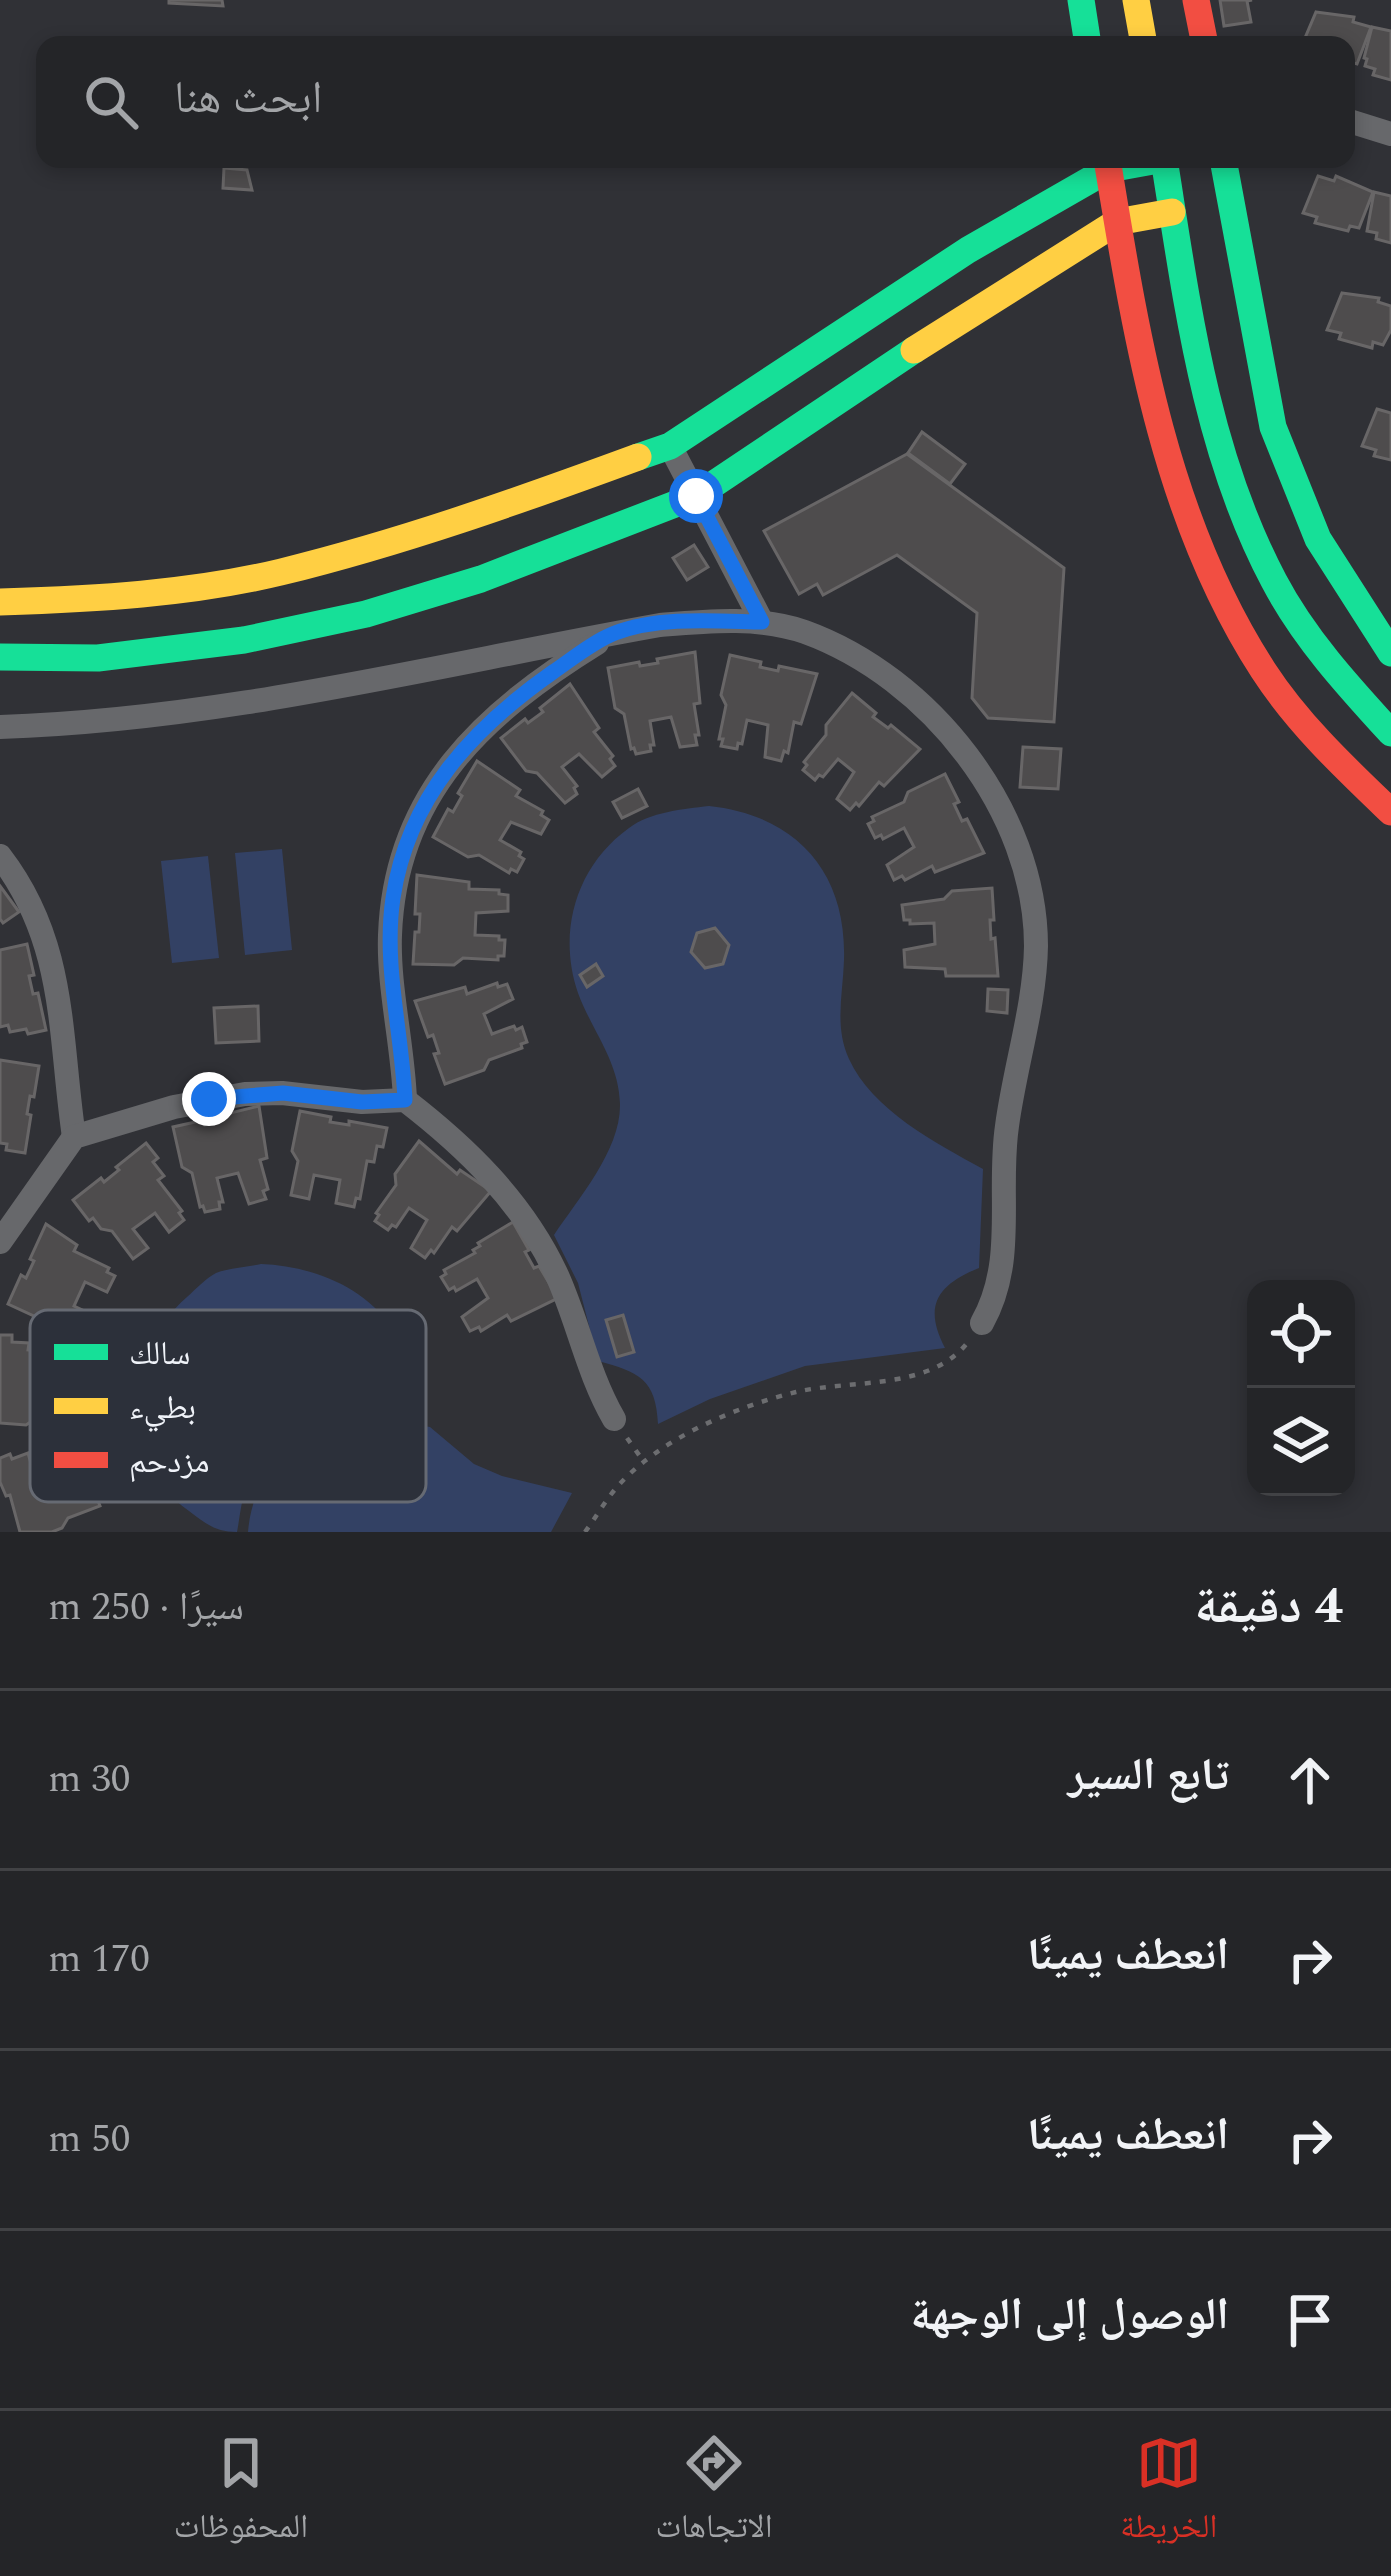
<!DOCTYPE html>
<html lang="ar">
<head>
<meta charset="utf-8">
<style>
	:root { --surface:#242528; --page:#2c2d30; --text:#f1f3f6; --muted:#a3a5a8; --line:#414245; --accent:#d93025 }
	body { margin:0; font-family:Spectral,"Noto Naskh Arabic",serif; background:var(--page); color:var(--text); direction:rtl }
	.controls { position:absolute; right:36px; bottom:36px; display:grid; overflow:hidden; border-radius:24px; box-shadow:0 6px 18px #0003 }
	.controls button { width:108px; height:108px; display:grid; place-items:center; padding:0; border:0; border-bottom:3px solid var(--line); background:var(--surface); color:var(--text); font:60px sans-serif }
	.stop { position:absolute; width:36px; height:36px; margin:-27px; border:9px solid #1a73e8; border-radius:50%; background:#fff }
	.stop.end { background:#1a73e8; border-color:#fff; box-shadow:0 3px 12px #0008 }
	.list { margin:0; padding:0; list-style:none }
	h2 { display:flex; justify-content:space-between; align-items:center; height:156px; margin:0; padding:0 48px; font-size:51px }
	h2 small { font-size:39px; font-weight:400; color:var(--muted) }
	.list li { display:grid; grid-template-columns:78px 1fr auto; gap:36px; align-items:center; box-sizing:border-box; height:180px; padding:0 48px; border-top:3px solid var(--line) }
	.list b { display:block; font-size:45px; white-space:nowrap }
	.list em { font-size:39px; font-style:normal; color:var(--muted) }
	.icon { flex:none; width:66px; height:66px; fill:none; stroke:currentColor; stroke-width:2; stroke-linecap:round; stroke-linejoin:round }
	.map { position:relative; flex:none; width:1391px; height:1532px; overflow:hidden; direction:ltr }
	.search { position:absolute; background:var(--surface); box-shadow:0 6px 18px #0003; left:36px; right:36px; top:36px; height:132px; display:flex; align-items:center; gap:30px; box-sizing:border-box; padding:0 42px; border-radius:24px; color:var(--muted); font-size:45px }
	.sheet { height:876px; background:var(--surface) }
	nav { display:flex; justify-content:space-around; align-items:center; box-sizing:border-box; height:168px; border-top:3px solid var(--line); background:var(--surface); font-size:33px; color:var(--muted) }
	nav a { display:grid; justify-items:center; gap:6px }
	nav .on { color:var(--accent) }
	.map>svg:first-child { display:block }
</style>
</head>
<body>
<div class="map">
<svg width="1391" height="1532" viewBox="0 0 1391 1532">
	<rect width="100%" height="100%" fill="#303136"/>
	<!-- green -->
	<g fill="#334164">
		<path d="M709,806C795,815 847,871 844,960C843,994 834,1026 849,1059C872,1110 936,1143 983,1169L979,1268C937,1285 923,1306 945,1348L805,1366L710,1399L658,1424C656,1379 639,1372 598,1361L578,1283L554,1235C578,1199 621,1150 620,1104C619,1061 592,1031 578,993C557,932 576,866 629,828C650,812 683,809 709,806Z"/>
		<path d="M282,849L292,950L245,955L235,853Z"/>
		<path d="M208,856L219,958L172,963L161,861Z"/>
		<path d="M261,1264C310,1266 363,1285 392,1328C406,1351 412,1382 422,1408C403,1406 384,1403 365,1403C318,1404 266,1444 247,1486C241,1500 240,1517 237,1532C216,1532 206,1524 189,1511C114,1457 122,1354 187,1297C196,1289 206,1278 216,1273C229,1268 247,1267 261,1264Z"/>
		<path d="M361,1416L430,1427L474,1464L502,1476L572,1493L551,1532H248C253,1470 298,1423 361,1416Z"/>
	</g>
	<!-- building -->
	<g fill="#4e4c4d" stroke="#686667" stroke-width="3">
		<path d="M169,0H222L223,6L169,3Z"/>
		<path d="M1220,0H1252L1247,1L1251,22L1224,26Z"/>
		<path d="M1316,12L1354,17L1353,22L1371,27L1357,64L1347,61L1346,66V45H1302Z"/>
		<path d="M1372,27L1391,31V80L1373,75L1375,69L1365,66L1367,59L1364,58Z"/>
		<path d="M224,168L247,170L252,190L223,188Z"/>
		<path d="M1318,176L1334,181L1336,176L1373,192L1359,228L1350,226L1348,231L1315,223L1317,217L1303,213Z"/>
		<path d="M1374,192L1391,196V243L1376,239L1377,233L1367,231Z"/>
		<path d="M1342,293L1379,298L1378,302L1391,306V330L1383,345L1373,342L1372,348L1339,339L1341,333L1327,330Z"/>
		<path d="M1377,409L1391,413V460L1374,456L1376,450L1362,446Z"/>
		<path d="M922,432L965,464L950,484L908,453Z"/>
		<path d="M907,454L1064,568L1054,722L988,718L972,698L977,613L897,555L823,595L817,584L799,594L764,531Z"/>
		<path d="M694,545L708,567L687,580L673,558Z"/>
		<path d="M695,652L700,703L694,704L699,735H695L697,745L680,747L671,717L650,721L654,745H650L651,751L636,754L634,748L631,749L624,714L615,708L608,668L639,662L640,666L658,663L657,659Z"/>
		<path d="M730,655L761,662L760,667L778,671L779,666L817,674L801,724L794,722L788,753L784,751L781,761L765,757L768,725L747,720L742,744L738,743L737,749L721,746L723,739H719L726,705L721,695Z"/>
		<path d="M570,684L599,728L594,732L613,756L610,759L615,766L602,777L579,754L562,767L577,786L574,788L577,794L565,803L537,773L526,771L501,738L525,719L528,723L543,712L540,708Z"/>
		<path d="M852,693L876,713L873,717L888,728L891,725L920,749L884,786L879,782L859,806L856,803L850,810L837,799L854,772L838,759L823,777L819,775L815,780L803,770L807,765L804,762L826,735V725Z"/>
		<path d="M1023,747L1061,749L1058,789L1020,787Z"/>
		<path d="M477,761L520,790L516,796L543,811L541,815L549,820L541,834L511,822L500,840L521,852L519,856L524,859L517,872L511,869L509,873L479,855L468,857L433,837L448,809L453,812L462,796L458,793Z"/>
		<path d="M945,774L959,802L954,804L962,821L967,819L984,853L935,872L932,866L905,880L902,876L894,880L887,865L914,847L904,828L883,839L881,835L875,838L868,824L874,821L872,817L904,802L908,792Z"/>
		<path d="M638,789L647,806L622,818L613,802Z"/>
		<path d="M417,875L469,882V889L499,890V894L508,895V911L476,913L475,935L499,936V940H505L504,956H498V960L463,958L454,965L413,964L415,932H419L420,914H415Z"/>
		<path d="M0,886L19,912L3,923L0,919Z"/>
		<path d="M992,888L994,920H990L991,939L995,938L998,976H946L945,969L905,967L904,950L935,944L934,923L910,924V920H904L902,905L944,899L952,891Z"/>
		<path d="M715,928L729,945L723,964L705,968L691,952L697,933Z"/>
		<path d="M27,944L34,975L29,976L33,994L38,993L46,1030L28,1034L26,1029L10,1032L8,1025L0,1027V950Z"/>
		<path d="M596,964L603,976L587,987L580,975Z"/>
		<path d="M497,983L498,987L507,984L513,999L484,1014L492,1034L514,1026L516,1030L522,1027L527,1042L521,1044L522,1048L489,1060L484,1070L445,1084L434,1054L439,1053L433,1035L428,1037L415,1001L465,987L467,994Z"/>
		<path d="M988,989L1008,990L1007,1013L987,1011Z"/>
		<path d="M258,1006L259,1041L216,1043L214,1008Z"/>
		<path d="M0,1060L39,1066L34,1097L30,1096L27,1114L31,1115L25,1153L6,1150L7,1144L0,1143Z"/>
		<path d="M259,1106L267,1158L260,1160L268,1189L263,1191L266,1199L249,1204L238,1173L217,1178L223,1202H219L220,1209L205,1212L203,1206L200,1207L192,1173L182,1167L173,1127L204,1120L205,1125L223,1120L222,1115Z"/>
		<path d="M300,1111L331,1117L330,1122L349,1125V1121L387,1128L383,1147L377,1146L374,1162L367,1161L360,1199L356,1198L354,1207L336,1203L340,1180L314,1175L309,1199L291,1195L298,1161L292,1151Z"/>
		<path d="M419,1141L457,1174L460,1170L491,1191L457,1231L452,1227L434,1253L431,1250L425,1258L411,1248L427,1220L409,1208L396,1227L392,1225L388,1230L375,1221L379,1215L376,1213L396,1185L395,1174Z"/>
		<path d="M146,1143L158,1158L153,1162L164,1176L158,1180L182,1211L179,1213L184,1220L169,1232L155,1213L133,1229L148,1248L133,1259L112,1231L101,1229L93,1218L89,1221L73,1200L101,1178L104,1182L119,1170L116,1167Z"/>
		<path d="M513,1222L529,1250L525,1252L534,1268L539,1266L558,1298L511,1321L507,1315L481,1331L479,1327L470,1331L462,1317L488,1298L477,1279L456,1291L454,1287L449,1290L441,1277L446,1274L444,1270L475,1253L473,1250L480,1246L478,1243Z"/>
		<path d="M46,1224L77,1245L74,1251L109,1268L107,1272L115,1276L107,1292L85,1282L74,1306L95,1316L88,1333L56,1318L55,1322L47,1318L45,1321L8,1304L21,1275L26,1278L34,1261L30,1259Z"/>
		<path d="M623,1315L634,1352L617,1357L606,1320Z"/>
		<path d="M0,1335H12V1342L29,1343L28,1350L67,1354V1358L76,1359L74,1377L50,1375L48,1402L71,1404L69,1422L35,1419L26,1425L0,1423Z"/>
		<path d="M67,1446L68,1450L77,1446L83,1463L61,1472L71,1497L93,1488L100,1506L68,1518L62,1528L52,1532H20L10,1495L6,1496L0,1482V1458L10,1454L12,1459L28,1453L30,1460Z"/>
	</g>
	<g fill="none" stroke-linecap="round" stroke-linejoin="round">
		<!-- path -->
		<g stroke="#6c6d70" stroke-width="4.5" stroke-dasharray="6 9" stroke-linecap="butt">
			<path d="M627,1438L644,1462"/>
			<path d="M585,1532C596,1517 605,1501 617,1487C659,1439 735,1407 796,1392C852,1379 930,1391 968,1342"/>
		</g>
		<!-- street -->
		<g stroke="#67686b" stroke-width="24">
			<path d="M1346,120L1391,134"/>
			<path d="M670,446L762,622"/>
			<path d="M0,727C224,720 440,664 660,625C708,621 759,616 805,632C929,677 1036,811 1036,946C1035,1006 1015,1066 1007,1126C997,1193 1017,1261 982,1323"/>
			<path d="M0,856C67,943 59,1035 74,1137"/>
			<path d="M405,1100C403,1045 388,987 390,935C395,793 484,713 597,643"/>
			<path d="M0,1242L74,1137L174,1107L245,1094L282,1093L362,1102L405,1100C466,1147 522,1201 556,1273C578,1321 587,1372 614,1419"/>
		</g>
		<!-- fast -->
		<g stroke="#16e098" stroke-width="27">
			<path d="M1081,0L1088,45"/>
			<path d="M1164,159C1187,303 1205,451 1274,581C1304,638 1348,686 1391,733"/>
			<path d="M1223,159L1273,427L1318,539L1391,653"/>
			<path d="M638,457L670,446L968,250L1109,169L1164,159"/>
			<path d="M0,657L98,658L244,640L366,614L481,579L696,496L914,350"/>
		</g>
		<!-- slow -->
		<g stroke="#ffcf43" stroke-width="27">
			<path d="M1136,0L1144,45"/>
			<path d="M914,350L1117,222L1172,212"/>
			<path d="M0,602C94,599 190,594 281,572C403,542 521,500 638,457"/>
		</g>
		<!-- jam -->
		<g stroke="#f24e42" stroke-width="27">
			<path d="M1196,0L1205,45"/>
			<path d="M1107,159C1136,335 1164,517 1263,670C1298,724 1345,768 1391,812"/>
		</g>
	</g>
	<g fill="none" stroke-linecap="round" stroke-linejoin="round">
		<!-- route -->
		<path stroke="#1a73e8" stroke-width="15" d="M209,1099L283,1093L362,1102L405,1100C402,1032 383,965 393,898C408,797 473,728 553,672C572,659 594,641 615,633C659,616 716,621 762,622L696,496"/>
	</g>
	<!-- legend -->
	<rect x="30" y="1310" width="396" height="192" rx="18" fill="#2c303a" stroke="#666a73" stroke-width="3"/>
	<rect x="54" y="1344" width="54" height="16" fill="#16e098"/>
	<rect x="54" y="1398" width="54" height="16" fill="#ffcf43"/>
	<rect x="54" y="1452" width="54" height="16" fill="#f24e42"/>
	<g font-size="33" fill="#eff2f8">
		<text x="129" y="1364">سالك</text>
		<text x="129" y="1418">بطيء</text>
		<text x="129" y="1472">مزدحم</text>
	</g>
</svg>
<div class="controls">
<button><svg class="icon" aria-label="locate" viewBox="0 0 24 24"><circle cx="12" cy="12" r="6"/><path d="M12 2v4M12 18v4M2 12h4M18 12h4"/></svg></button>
<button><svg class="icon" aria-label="layers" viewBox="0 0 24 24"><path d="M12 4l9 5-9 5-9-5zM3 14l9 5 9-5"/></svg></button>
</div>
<div class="stop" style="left:696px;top:496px"></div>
<div class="stop end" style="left:209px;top:1099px"></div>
<div class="search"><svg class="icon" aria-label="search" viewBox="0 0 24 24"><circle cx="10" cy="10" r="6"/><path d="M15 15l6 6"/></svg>ابحث هنا</div>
</div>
<section class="sheet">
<h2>4 دقيقة<small>سيرًا · 250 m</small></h2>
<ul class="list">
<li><svg class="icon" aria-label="ahead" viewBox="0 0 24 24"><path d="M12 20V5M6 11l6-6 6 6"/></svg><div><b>تابع السير</b></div><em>30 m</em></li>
<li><svg class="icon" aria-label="right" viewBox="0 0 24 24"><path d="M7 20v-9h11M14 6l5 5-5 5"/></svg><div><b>انعطف يمينًا</b></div><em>170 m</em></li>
<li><svg class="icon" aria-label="right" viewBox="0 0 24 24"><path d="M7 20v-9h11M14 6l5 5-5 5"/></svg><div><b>انعطف يمينًا</b></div><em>50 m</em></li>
<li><svg class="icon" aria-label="arrive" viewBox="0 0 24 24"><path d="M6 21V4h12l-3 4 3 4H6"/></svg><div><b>الوصول إلى الوجهة</b></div></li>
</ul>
</section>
<nav>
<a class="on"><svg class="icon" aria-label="map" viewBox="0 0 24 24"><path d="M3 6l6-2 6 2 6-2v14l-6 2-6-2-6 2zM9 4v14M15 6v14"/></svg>الخريطة</a>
<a><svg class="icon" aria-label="directions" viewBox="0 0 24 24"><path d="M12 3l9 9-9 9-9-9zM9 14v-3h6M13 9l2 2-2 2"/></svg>الاتجاهات</a>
<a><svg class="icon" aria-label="saved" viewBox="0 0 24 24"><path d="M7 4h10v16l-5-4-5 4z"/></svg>المحفوظات</a>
</nav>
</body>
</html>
